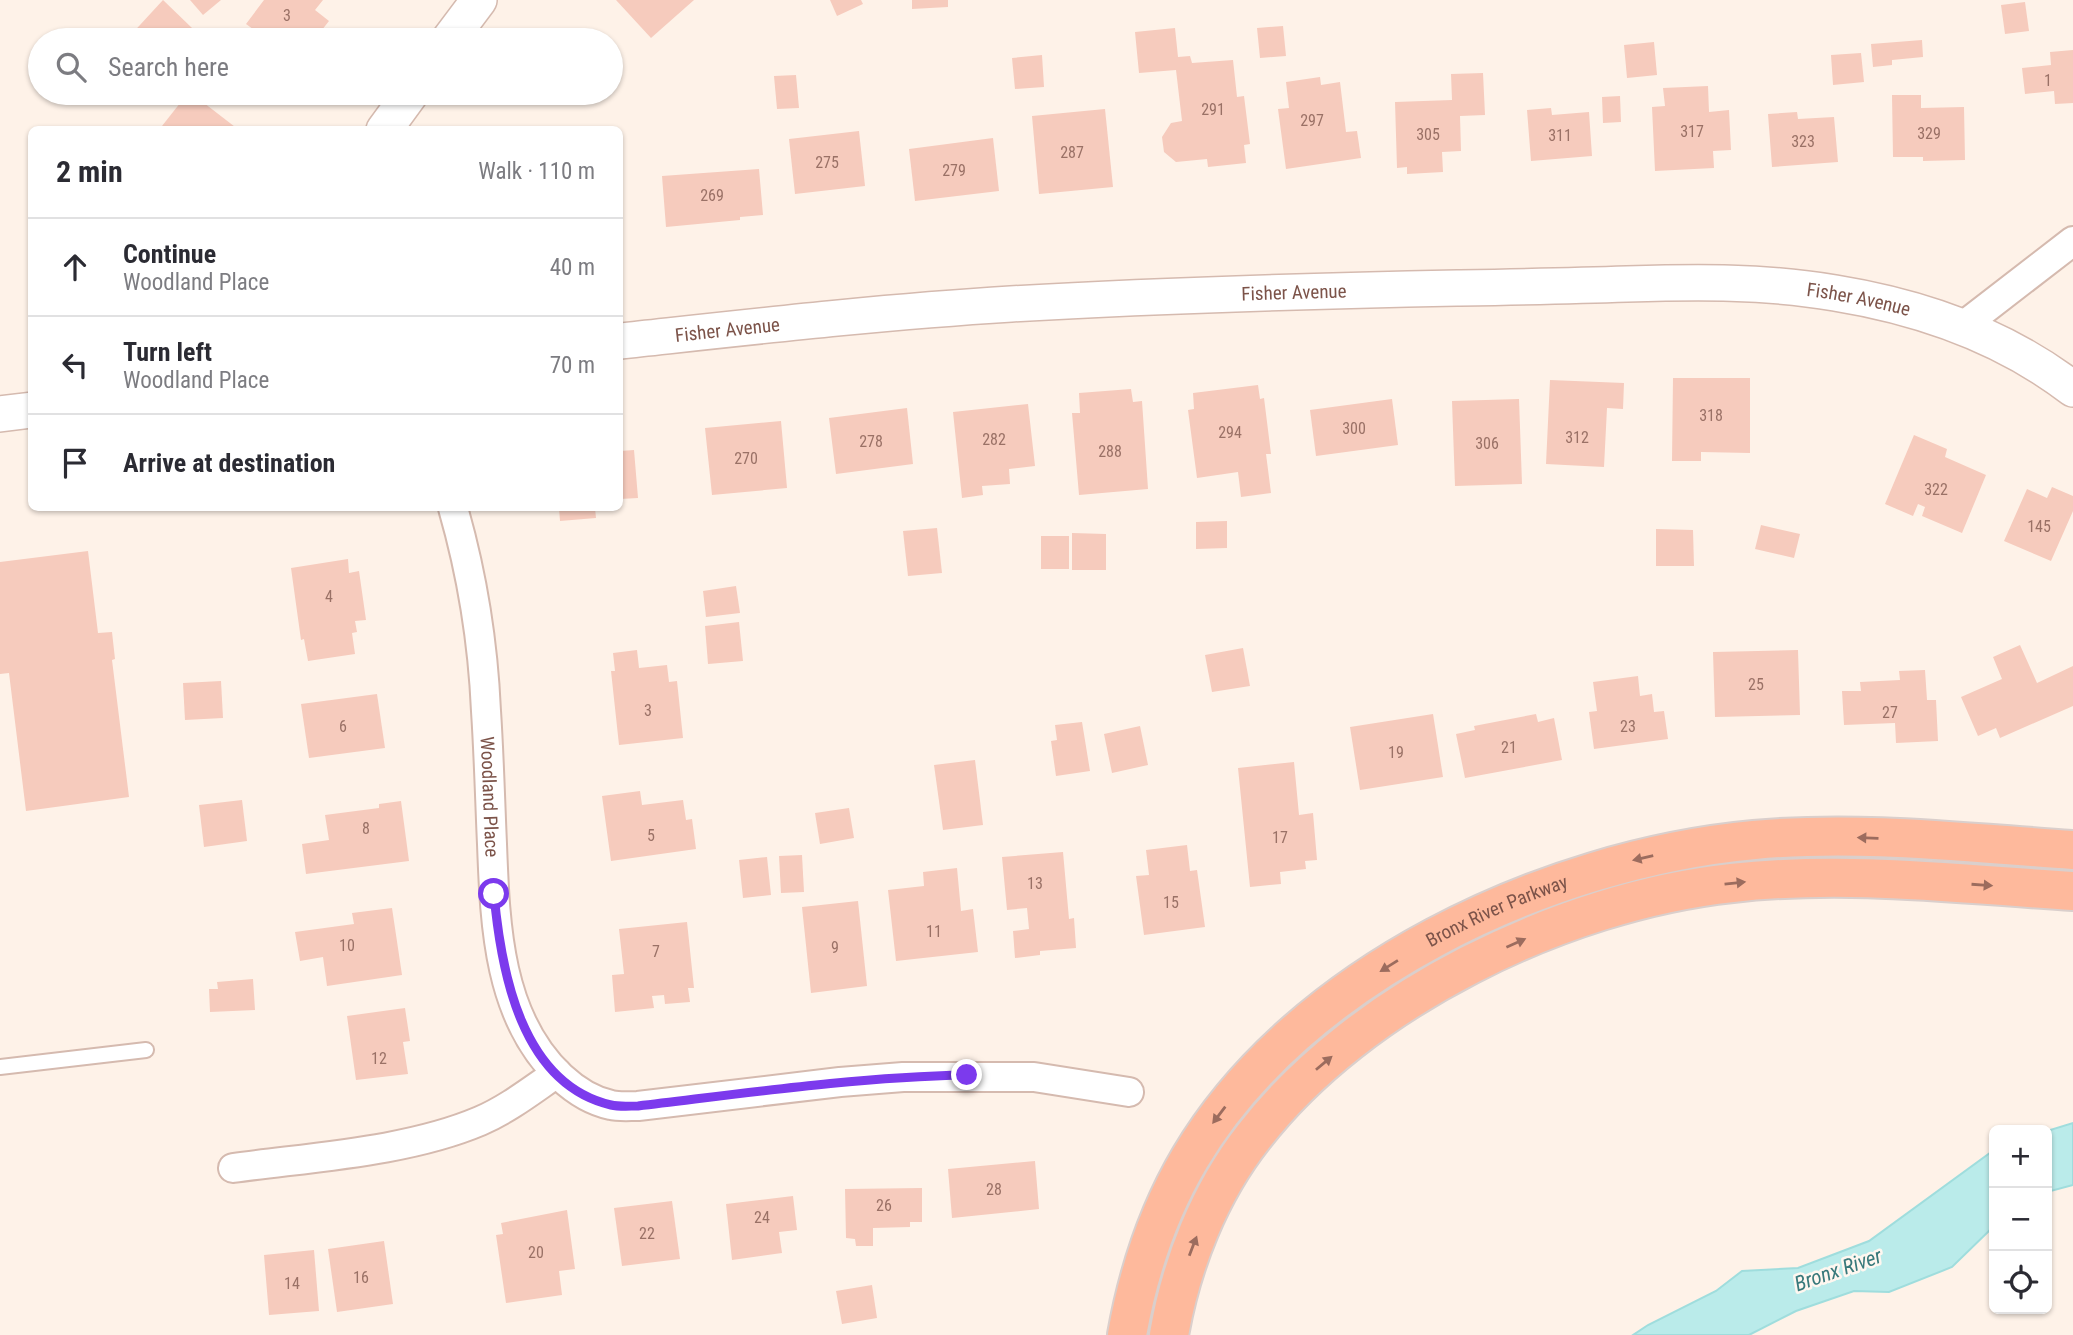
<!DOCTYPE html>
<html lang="en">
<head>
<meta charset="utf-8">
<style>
	:root { --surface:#fff; --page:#f7f7f7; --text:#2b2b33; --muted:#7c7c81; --line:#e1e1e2 }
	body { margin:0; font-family:"Roboto Condensed",sans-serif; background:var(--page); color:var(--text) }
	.controls { position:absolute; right:21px; bottom:21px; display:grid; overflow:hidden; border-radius:10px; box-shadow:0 2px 5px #0004 }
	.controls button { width:63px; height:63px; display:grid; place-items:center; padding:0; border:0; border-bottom:2px solid var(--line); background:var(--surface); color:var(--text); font:35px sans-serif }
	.stop { position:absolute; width:21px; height:21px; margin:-16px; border:5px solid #7c3aed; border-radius:50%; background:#fff }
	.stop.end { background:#7c3aed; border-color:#fff; box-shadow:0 2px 7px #0008 }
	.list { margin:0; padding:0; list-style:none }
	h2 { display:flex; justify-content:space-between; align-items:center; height:91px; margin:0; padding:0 28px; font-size:30px }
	h2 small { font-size:23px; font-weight:400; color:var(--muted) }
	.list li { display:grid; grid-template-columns:46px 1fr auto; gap:21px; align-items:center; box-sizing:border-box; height:98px; padding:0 28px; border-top:2px solid var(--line) }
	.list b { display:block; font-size:26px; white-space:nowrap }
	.list p { margin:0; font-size:23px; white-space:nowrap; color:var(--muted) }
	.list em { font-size:23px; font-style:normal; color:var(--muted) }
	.icon { flex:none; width:38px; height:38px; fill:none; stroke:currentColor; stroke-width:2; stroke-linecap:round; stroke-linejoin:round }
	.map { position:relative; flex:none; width:2073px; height:1335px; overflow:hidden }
	.search { position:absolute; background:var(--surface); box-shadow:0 2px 5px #0004; left:28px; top:28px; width:595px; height:77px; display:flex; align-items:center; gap:18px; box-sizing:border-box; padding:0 24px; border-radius:38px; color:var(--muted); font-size:26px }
	.panel { position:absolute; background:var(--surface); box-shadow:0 2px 5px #0004; left:28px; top:126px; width:595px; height:385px; border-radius:10px }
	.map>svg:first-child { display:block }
</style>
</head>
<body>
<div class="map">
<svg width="2073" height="1335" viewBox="0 0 2073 1335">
	<rect width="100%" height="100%" fill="#fef2e8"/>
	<!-- water -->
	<g fill="#baebea" stroke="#9fdddd" stroke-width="2">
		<path d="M2073,1123V1185L2047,1192V1131Z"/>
		<path d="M1994,1150V1226L1952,1267L1889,1292L1854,1291L1796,1311L1749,1335H1633L1648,1325L1716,1291L1742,1271L1798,1268L1869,1241Z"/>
	</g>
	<!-- building -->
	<g fill="#f6cbbd">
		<path d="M163,0L192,28L180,40H130L128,38Z"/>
		<path d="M190,0H221L203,15Z"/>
		<path d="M264,0H323L315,10L329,21L314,40H268L246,24Z"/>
		<path d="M616,0H694L651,38Z"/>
		<path d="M830,0H861L863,4L837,16Z"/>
		<path d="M912,0H948V7L912,9Z"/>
		<path d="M2025,2L2029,31L2005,34L2001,5Z"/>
		<path d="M1283,26L1286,56L1260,58L1257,28Z"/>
		<path d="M1175,28L1178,57L1190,56L1192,63L1233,60L1237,97L1244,96L1250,144L1244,145L1246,163L1208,167L1207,159L1176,162L1164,152L1162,137L1171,123L1182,121L1176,70L1139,73L1135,32Z"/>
		<path d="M1922,40L1923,57L1892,60V65L1873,67L1871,44Z"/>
		<path d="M1654,42L1657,75L1627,78L1624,45Z"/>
		<path d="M2073,50V103L2055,104L2054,91L2025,94L2022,68L2051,65L2050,52Z"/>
		<path d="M1861,53L1864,82L1833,85L1831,55Z"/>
		<path d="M1042,55L1044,87L1015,89L1012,58Z"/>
		<path d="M1483,73L1485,115L1460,116L1461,151L1442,152L1443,172L1407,174V167L1397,168L1395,102L1452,100L1451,74Z"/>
		<path d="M796,75L799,108L777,109L774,76Z"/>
		<path d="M1320,77L1321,85L1340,82L1346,132L1357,131L1361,158L1286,169L1278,109L1289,108L1286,82Z"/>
		<path d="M1708,86L1709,112L1729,110L1731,150L1713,151L1714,168L1655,171L1652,107L1665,106L1663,88Z"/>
		<path d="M188,93H191L239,130H167L162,126Z"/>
		<path d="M1892,95H1921V108L1964,107L1965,160L1923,161V157H1893Z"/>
		<path d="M1620,96L1621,122L1603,123L1602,97Z"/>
		<path d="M1551,108L1552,115L1589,112L1592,156L1531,161L1527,110Z"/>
		<path d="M1105,109L1113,187L1039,194L1032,116Z"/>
		<path d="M1797,112L1798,119L1834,117L1838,162L1772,167L1768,114Z"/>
		<path d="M859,131L865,186L795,194L789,139Z"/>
		<path d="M993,138L999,191L915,201L909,149Z"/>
		<path d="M759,169L763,215L740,217V220L666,227L662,176Z"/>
		<path d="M1673,378H1750V453L1701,452V461H1672Z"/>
		<path d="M1550,380L1624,383L1623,409L1607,408L1604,467L1546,464Z"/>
		<path d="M1258,385L1260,399L1264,398L1271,454H1266L1271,493L1241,497L1238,472L1197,478L1188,410L1194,409L1193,393Z"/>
		<path d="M1131,389L1133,402L1142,401L1148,489L1079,495L1072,413H1080L1079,393Z"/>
		<path d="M1392,399L1398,445L1316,456L1310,410Z"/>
		<path d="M1519,399L1522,484L1455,486L1452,401Z"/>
		<path d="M1028,404L1035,466L1009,469L1010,484L982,486L983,495L962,498L953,412Z"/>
		<path d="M907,408L913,464L836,474L829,418Z"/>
		<path d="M781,421L787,488L712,495L705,428Z"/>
		<path d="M1914,435L1947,449L1945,457L1986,475L1962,533L1922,516L1925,507L1918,504L1913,516L1885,504Z"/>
		<path d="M634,450L638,498L620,499V451Z"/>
		<path d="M2052,487L2073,496V511L2051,561L2004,541L2027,489L2047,498Z"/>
		<path d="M559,508H595L596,518L560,521Z"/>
		<path d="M1227,521V548L1196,549V522Z"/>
		<path d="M1761,525L1800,534L1794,558L1755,549Z"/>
		<path d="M937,528L942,573L908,576L903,531Z"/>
		<path d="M1656,529L1693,530L1694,566H1656Z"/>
		<path d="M1072,533L1106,534V570H1072Z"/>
		<rect x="1041" y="536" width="28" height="33"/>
		<path d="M88,551L98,633L112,632L115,659L112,660L129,797L26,811L9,673L0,674V562Z"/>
		<path d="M348,559L349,573L359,571L366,620L355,621L357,632L352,633L355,654L308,661L304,639L301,640L291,568Z"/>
		<path d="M736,586L740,613L706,617L703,591Z"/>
		<path d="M739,622L743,661L708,664L705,626Z"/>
		<path d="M2020,645L2037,683L2073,666V706L2000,738L1996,728L1978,736L1961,697L2002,679L1993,657Z"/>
		<path d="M1243,648L1250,686L1212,692L1205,655Z"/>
		<path d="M637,650L639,668L667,665L669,682L677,681L683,738L619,745L611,671H615L613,653Z"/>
		<path d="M1798,650L1800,715L1715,717L1713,652Z"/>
		<path d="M1925,670L1927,700H1936L1938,741L1896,743L1895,723L1844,725L1842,691H1861L1860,682L1900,680L1899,671Z"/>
		<path d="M1638,676L1640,696L1652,694L1654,712L1664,711L1668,739L1594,749L1589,712L1597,711L1593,682Z"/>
		<path d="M221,681L223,718L185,720L183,683Z"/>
		<path d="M377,694L385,748L309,758L301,704Z"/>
		<path d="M1433,714L1443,777L1360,790L1350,727Z"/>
		<path d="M1536,714L1538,722L1554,718L1562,760L1465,778L1456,734L1475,730L1474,726Z"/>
		<path d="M1082,722L1090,771L1056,776L1051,741L1057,740L1055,725Z"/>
		<path d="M1140,726L1148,765L1112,773L1104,734Z"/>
		<path d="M975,760L983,825L943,830L934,765Z"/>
		<path d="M1294,762L1299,815L1313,813L1317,860L1305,861L1306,869L1280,872L1281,884L1250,887L1238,768Z"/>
		<path d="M640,791L642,805L683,800L686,820L692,819L696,849L611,861L602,796Z"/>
		<path d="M242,800L247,841L204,847L199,805Z"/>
		<path d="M401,801L409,861L306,874L302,844L329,840L325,815L379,808V804Z"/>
		<path d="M849,808L854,838L820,844L815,813Z"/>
		<path d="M1187,845L1190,871L1197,870L1205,927L1144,935L1136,876L1149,875L1146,850Z"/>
		<path d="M1063,852L1069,919L1074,918L1076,948L1040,951V955L1015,958L1013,931L1029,929L1027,908L1007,910L1002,857Z"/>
		<path d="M802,855L804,892L781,893L779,856Z"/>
		<path d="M767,857L771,895L743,898L739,860Z"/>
		<path d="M957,868L961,911L973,909L978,952L896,961L888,890L924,886L923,872Z"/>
		<path d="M858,901L867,986L811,993L802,907Z"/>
		<path d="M392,908L402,975L327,986L323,957L300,961L295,932L354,924L352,913Z"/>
		<path d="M687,922L694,988H688L690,1002L665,1004L664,995L652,996L654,1008L615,1012L612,975L624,974L619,929Z"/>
		<path d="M253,979L255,1010L210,1012L209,989H218L217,982Z"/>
		<path d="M405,1008L410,1041L403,1042L408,1074L356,1080L347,1016Z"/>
		<path d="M1035,1161L1039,1209L952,1218L948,1169Z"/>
		<path d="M922,1188V1222H910V1227L873,1228V1246H856L855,1239L846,1238L845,1189Z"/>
		<path d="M793,1196L797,1230L779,1232L782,1253L732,1260L726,1204Z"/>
		<path d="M672,1201L680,1259L622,1266L614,1208Z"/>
		<path d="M567,1210L575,1269L559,1271L562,1295L506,1303L496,1235L503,1234L501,1223Z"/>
		<path d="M384,1241L393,1304L337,1312L328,1249Z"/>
		<path d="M314,1250L319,1311L269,1315L264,1255Z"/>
		<path d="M872,1285L877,1318L842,1324L836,1291Z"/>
	</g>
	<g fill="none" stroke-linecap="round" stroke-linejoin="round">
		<defs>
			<path id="service" d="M0,1067L146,1050"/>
			<g id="minor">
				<path d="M1963,326L2073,241"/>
				<path id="s1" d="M453,508C472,574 483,643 486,711C489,756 490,800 492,844C495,925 498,1018 561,1077C575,1090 592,1101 611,1105C619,1107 629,1106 638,1106L840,1082L903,1077H1034L1129,1092"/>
				<path d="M233,1168C312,1157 407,1152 480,1121C508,1109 532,1090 557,1073"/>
			</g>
			<g id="tertiary">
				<path d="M449,40L479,0"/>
				<path d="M384,130L411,93"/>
				<path id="s2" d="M620,341C750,327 880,312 1011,304C1160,295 1308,291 1457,288C1513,287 1570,286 1627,284C1697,282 1765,281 1835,293C1921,307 2003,335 2073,389"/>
				<path d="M0,414L32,410"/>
			</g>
			<g id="trunk">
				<path id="s3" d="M1127,1335C1138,1273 1158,1212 1190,1158C1299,974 1547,859 1754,840C1860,830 1968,843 2073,850"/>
				<path d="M1169,1335C1181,1265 1209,1193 1254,1136C1359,1000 1563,901 1732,883C1846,870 1960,884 2073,891"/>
			</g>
		</defs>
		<!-- service casing -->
		<use href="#service" stroke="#d5baaf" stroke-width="18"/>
		<!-- minor casing -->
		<use href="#minor" stroke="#d5baaf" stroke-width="32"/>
		<!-- tertiary casing -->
		<use href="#tertiary" stroke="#d5baaf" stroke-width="38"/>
		<!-- trunk casing -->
		<use href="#trunk" stroke="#dacfcc" stroke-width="42"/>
		<!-- service -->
		<use href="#service" stroke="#fff" stroke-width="14"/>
		<!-- minor -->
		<use href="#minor" stroke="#fff" stroke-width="28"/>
		<!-- tertiary -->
		<use href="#tertiary" stroke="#fff" stroke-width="35"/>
		<!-- trunk -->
		<use href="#trunk" stroke="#feb99c" stroke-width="38"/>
	</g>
	<!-- one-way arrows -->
	<defs><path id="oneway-solid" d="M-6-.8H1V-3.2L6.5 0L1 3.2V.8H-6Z" transform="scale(1.75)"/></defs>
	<g fill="#9c6c5e">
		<use href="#oneway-solid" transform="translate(1868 838) rotate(-178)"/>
		<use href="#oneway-solid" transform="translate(1643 858) rotate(167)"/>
		<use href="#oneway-solid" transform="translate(1735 883) rotate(-6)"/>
		<use href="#oneway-solid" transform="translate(1982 885) rotate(4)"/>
		<use href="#oneway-solid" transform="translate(1516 943) rotate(-24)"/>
		<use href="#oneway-solid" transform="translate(1389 966) rotate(148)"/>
		<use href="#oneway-solid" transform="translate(1324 1063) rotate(-40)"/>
		<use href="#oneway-solid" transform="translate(1219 1115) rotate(127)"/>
		<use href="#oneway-solid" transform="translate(1193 1246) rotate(-69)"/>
	</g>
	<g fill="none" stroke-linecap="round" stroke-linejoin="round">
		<!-- route -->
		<path stroke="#7c3aed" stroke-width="9" d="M494,894C501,971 521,1084 611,1105C619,1107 629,1106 638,1106C747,1093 856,1077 967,1075"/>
	</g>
	<g text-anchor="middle" stroke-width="5" stroke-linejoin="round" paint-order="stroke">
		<!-- number labels -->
		<g font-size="16" fill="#9a7166">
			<text x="287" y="21">3</text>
			<text x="2048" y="86">1</text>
			<text x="1213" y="115">291</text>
			<text x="1312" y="126">297</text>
			<text x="1692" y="137">317</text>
			<text x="1929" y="139">329</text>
			<text x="1428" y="140">305</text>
			<text x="1560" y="141">311</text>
			<text x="1803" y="147">323</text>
			<text x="1072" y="158">287</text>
			<text x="827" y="168">275</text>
			<text x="954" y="176">279</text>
			<text x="712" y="201">269</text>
			<text x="1711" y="421">318</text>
			<text x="1354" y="434">300</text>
			<text x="1230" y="438">294</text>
			<text x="1577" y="443">312</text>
			<text x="994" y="445">282</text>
			<text x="871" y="447">278</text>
			<text x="1487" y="449">306</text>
			<text x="1110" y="457">288</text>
			<text x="746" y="464">270</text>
			<text x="1936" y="495">322</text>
			<text x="2039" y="532">145</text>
			<text x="329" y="602">4</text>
			<text x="1756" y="690">25</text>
			<text x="648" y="716">3</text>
			<text x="1890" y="718">27</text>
			<text x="343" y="732">6</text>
			<text x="1628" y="732">23</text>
			<text x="1509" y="753">21</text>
			<text x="1396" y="758">19</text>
			<text x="366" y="834">8</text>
			<text x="651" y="841">5</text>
			<text x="1280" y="843">17</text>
			<text x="1035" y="889">13</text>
			<text x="1171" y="908">15</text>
			<text x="934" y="937">11</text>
			<text x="347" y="951">10</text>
			<text x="835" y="953">9</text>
			<text x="656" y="957">7</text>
			<text x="379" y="1064">12</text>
			<text x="994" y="1195">28</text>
			<text x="884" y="1211">26</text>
			<text x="762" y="1223">24</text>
			<text x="647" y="1239">22</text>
			<text x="536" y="1258">20</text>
			<text x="361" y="1283">16</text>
			<text x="292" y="1289">14</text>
		</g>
		<!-- street labels -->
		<g font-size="19" fill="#7c5349" stroke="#fff7f0">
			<text dy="7" stroke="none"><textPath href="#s2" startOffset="676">Fisher Avenue</textPath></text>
			<text dy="7" stroke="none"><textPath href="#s2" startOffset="1242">Fisher Avenue</textPath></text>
			<text dy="7" stroke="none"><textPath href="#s2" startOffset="108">Fisher Avenue</textPath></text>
			<text dy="7" stroke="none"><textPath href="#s1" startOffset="292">Woodland Place</textPath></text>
			<text dy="7" stroke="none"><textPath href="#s3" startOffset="590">Bronx River Parkway</textPath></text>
		</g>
		<!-- water labels -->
		<g font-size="21" font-style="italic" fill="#38797b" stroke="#fff7f0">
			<text transform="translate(1838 1270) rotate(-19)" y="7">Bronx River</text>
		</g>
	</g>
</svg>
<div class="controls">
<button>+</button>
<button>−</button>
<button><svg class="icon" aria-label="locate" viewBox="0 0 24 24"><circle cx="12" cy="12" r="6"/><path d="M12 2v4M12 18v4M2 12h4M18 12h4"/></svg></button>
</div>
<div class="stop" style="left:494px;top:894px"></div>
<div class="stop end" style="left:967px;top:1075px"></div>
<div class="search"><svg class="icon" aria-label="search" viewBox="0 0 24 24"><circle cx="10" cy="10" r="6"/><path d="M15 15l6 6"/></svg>Search here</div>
<section class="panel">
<h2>2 min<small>Walk · 110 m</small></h2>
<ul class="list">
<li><svg class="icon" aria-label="ahead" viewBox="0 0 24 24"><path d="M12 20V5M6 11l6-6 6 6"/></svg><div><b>Continue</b><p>Woodland Place</p></div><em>40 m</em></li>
<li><svg class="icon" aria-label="left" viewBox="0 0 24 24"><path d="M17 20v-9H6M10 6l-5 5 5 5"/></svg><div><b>Turn left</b><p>Woodland Place</p></div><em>70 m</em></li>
<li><svg class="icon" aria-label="arrive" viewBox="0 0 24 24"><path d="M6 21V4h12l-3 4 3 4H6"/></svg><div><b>Arrive at destination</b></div></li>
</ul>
</section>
</div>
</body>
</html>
